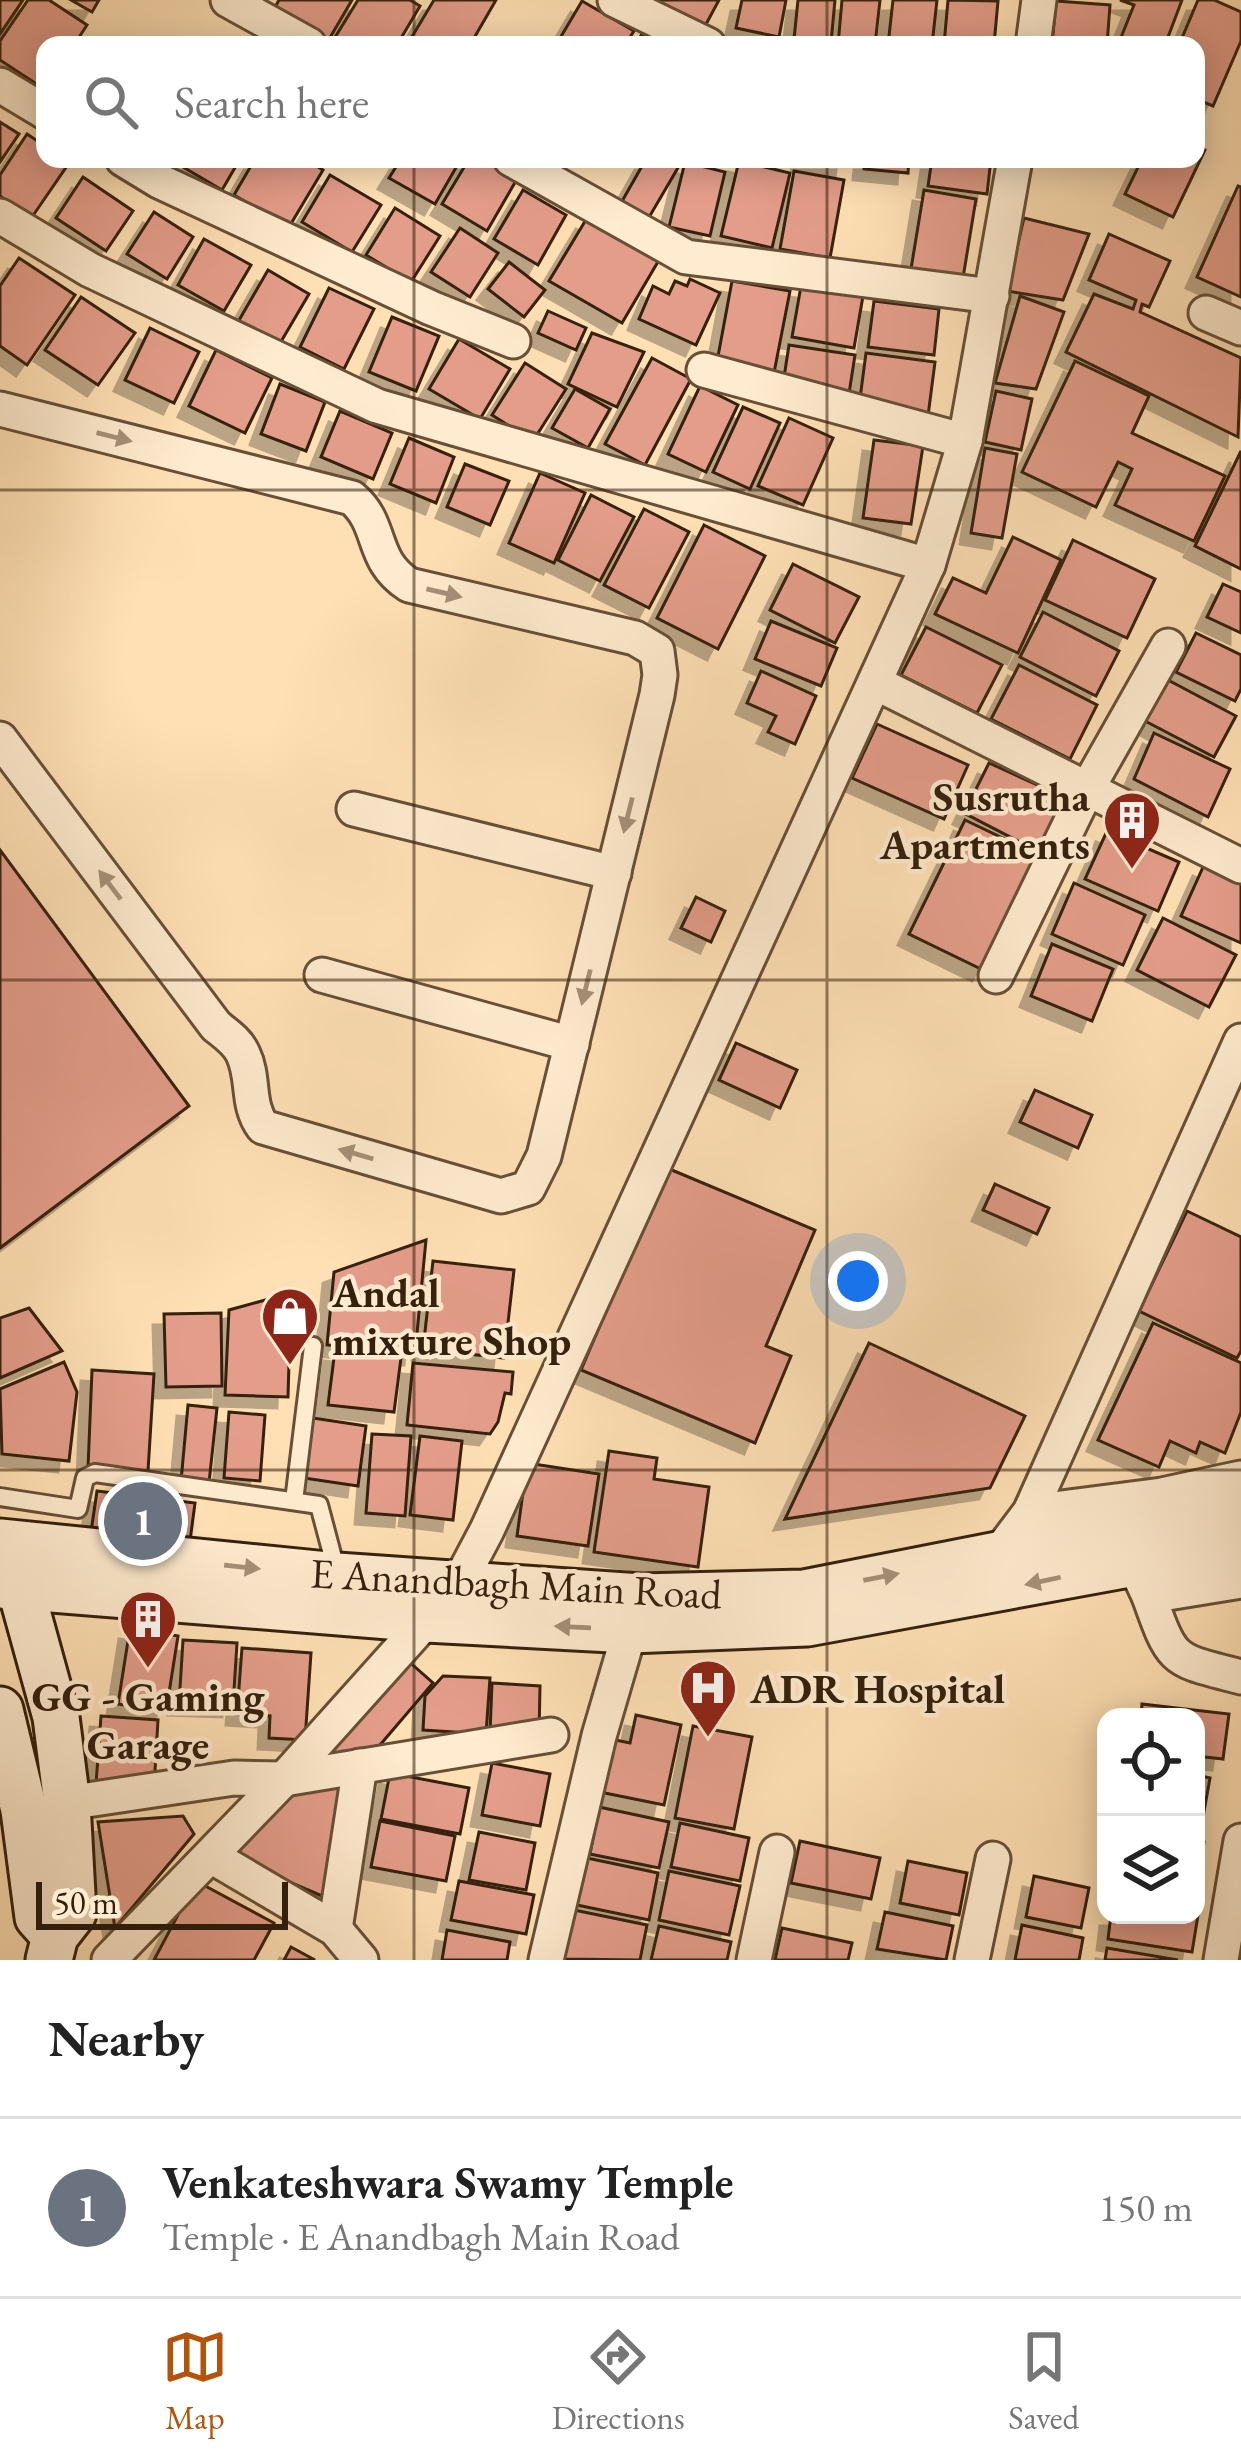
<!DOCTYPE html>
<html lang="en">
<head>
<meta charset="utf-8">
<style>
	:root { --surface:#fff; --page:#f6f6f6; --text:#222; --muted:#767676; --line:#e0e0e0; --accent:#b45309 }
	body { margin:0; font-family:"EB Garamond",serif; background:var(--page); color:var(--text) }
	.controls { position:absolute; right:36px; bottom:36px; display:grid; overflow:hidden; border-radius:24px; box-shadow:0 6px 30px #0003 }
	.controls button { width:108px; height:108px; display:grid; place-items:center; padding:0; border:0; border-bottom:3px solid var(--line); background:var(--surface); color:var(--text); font:60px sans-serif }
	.scale { position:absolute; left:36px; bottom:30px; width:252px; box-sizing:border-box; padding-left:12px; border:6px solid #34200d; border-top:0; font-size:33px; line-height:42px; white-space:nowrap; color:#34200d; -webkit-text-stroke:9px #ffebcf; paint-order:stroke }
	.you { position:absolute; left:858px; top:1281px; width:42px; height:42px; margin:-30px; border:9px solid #fff; border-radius:50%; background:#1a73e8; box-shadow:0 0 0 18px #1a73e833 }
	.badge { display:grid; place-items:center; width:78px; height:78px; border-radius:50%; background:var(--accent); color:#fff; font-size:39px; font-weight:700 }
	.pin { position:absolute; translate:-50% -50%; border:6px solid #fff; box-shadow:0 3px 12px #0006 }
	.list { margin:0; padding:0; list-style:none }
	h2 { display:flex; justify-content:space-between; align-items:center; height:156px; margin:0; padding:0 48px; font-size:51px }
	h2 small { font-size:39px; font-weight:400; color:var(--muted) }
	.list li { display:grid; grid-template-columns:78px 1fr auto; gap:36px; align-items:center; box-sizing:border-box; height:180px; padding:0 48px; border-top:3px solid var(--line) }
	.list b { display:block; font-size:45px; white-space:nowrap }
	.list p { margin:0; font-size:39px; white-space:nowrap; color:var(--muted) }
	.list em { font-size:39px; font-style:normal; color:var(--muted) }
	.icon { flex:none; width:66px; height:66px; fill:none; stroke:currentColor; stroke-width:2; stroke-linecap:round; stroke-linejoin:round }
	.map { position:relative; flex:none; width:1241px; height:1960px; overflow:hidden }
	.search { position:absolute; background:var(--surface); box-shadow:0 6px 30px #0003; left:36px; right:36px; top:36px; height:132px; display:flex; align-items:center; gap:30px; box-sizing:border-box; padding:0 42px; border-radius:24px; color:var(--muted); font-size:45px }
	.sheet { height:336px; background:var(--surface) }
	nav { display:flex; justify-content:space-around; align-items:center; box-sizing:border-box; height:168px; border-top:3px solid var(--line); background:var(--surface); font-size:33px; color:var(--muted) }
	nav a { display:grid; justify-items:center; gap:6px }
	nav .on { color:var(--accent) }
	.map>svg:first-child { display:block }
</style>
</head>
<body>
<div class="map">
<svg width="1241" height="1960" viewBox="0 0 1241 1960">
	<defs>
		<filter id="shadow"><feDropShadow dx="-11" dy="11" stdDeviation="0" flood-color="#0004"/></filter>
	</defs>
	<rect width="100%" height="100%" fill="#ffe0b5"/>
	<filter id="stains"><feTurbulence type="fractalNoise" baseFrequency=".00167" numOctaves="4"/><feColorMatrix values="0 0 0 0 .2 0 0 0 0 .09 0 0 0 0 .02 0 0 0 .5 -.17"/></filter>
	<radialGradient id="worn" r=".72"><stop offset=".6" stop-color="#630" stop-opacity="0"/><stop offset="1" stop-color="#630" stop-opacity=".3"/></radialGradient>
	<!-- building -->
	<g fill="#e49d8b" stroke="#34200d" stroke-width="3" filter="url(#shadow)">
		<path d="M0,0H23L0,34Z"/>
		<path d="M28,0H49L87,25L74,45H45L44,89L0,60V41Z"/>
		<path d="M71,0H99L92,12Z"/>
		<path d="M279,0H352L328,41L274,9Z"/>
		<path d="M358,0H410L420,6L397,45H344L334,39Z"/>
		<path d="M434,0H496L470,45H407Z"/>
		<path d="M660,0H719L704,28L658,4Z"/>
		<path d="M742,0H786L779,37L736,28Z"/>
		<path d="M798,0H835L831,43L794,39Z"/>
		<path d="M842,0H880L875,45H838Z"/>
		<path d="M893,0H937L932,45H888Z"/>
		<path d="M948,0L998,1L994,45H944Z"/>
		<path d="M1120,0H1182L1165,45H1118L1134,5Z"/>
		<path d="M1198,0H1214L1241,12V41L1213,106L1196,99V45H1179Z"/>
		<path d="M582,1L634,31L625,45H556Z"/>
		<path d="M1056,1L1110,5L1107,45H1052Z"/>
		<path d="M642,34L661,45H635Z"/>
		<path d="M0,122L19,134L0,162Z"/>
		<path d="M27,134L45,146V159L69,163L32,217L0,196V175Z"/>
		<path d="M1196,145L1205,150L1173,217L1125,194L1142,159H1196Z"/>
		<path d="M188,159H240L222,190L183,167Z"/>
		<path d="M255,159H305L323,170L289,227L234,195Z"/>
		<path d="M401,159H461L435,204L389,178Z"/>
		<path d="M469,159H482L517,179L487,231L442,204Z"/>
		<path d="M646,159H667L679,166L648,219L621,203Z"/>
		<path d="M801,159H847L846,166Z"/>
		<path d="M865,159H909L908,173L864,169Z"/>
		<path d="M932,159H991L987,194L928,186Z"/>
		<path d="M739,161L790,173L772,248L721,236Z"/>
		<path d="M685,162L725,172L710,236L669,227Z"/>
		<path d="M794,171L844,180L830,258L780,249Z"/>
		<path d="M330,175L381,205L352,252L302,222Z"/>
		<path d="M83,177L133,211L106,251L56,218Z"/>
		<path d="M1238,186L1241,187V297L1197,277Z"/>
		<path d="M523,190L566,215L538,265L494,239Z"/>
		<path d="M924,190L976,199L962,284L910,275Z"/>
		<path d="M395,208L440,236L411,282L366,255Z"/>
		<path d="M154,212L193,237L167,279L127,254Z"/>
		<path d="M587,218L659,260L622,323L549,281Z"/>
		<path d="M1024,218L1089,234L1063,300L1007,291Z"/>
		<path d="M460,228L498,253L470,297L431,272Z"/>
		<path d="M1109,234L1170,261L1149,307L1142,304L1140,312L1241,358L1238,437L1066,352L1094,294L1133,309L1136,300L1089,280Z"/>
		<path d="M204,239L251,265L224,311L178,285Z"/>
		<path d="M19,258L75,295L27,365L0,346V286Z"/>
		<path d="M509,262L545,290L524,317L488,289Z"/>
		<path d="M268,270L309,294L279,345L238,322Z"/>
		<path d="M690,279L720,293L696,345L639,319L653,286L669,294L675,281L687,286Z"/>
		<path d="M732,281L790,291L773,378L716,367Z"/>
		<path d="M801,286L863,296L854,348L792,337Z"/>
		<path d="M329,288L374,309L344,369L300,347Z"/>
		<path d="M1020,296L1064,312L1036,389L995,383Z"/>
		<path d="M81,297L135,333L98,385L45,350Z"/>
		<path d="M874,301L939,309L934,355L868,347Z"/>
		<path d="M548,311L586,328L576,350L538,333Z"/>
		<path d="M392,317L439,336L416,391L369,372Z"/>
		<path d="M150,328L199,352L174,403L125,380Z"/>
		<path d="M592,333L644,352L617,407L568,384Z"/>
		<path d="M459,339L510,369L480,419L429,389Z"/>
		<path d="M789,345L855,355L848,400L782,390Z"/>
		<path d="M216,350L272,378L245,433L189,406Z"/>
		<path d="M866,353L935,362L928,416L859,406Z"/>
		<path d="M652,358L691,379L645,465L605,444Z"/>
		<path d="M1075,361L1149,396L1132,433L1225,476L1194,541L1115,505L1132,469L1118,462L1096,507L1022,472Z"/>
		<path d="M525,363L566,389L533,441L492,415Z"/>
		<path d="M280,384L325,402L306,451L261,434Z"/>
		<path d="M700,386L738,405L706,472L668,454Z"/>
		<path d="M575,389L610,409L588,448L552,428Z"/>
		<path d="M996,391L1032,399L1021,450L985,442Z"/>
		<path d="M743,407L780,423L750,489L713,472Z"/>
		<path d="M340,411L392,433L373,479L321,457Z"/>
		<path d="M789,418L833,438L803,505L758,486Z"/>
		<path d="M409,438L454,457L436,503L390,484Z"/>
		<path d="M874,440L923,446L911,524L863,518Z"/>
		<path d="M985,448L1017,454L1002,538L971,533Z"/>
		<path d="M1241,451V569L1195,546Z"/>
		<path d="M465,464L509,481L490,525L447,507Z"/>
		<path d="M540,473L585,493L554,563L509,543Z"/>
		<path d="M591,495L634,517L600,581L558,560Z"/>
		<path d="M644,509L689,532L649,608L604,585Z"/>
		<path d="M704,525L765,556L718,649L657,618Z"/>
		<path d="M1013,537L1061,560L1018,653L935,614L953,578L986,593Z"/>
		<path d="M1073,540L1155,579L1127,638L1045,600Z"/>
		<path d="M793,564L859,597L835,643L770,610Z"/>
		<path d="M1223,584L1241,592V633L1207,617Z"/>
		<path d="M1043,612L1119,651L1096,696L1020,657Z"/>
		<path d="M771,621L837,648L821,686L755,659Z"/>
		<path d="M926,627L1002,665L977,713L901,675Z"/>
		<path d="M1196,633L1241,655V689L1235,701L1176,672Z"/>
		<path d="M1019,665L1097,705L1070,759L991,719Z"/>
		<path d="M761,671L816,696L795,744L768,732L776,716L747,703Z"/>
		<path d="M1168,680L1236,716L1214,757L1145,721Z"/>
		<path d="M877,724L968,765L944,819L852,778Z"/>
		<path d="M1154,733L1230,769L1208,817L1134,779Z"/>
		<path d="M989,763L1066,798L1043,854L964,813Z"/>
		<path d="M965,820L1040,856L983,970L909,934Z"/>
		<path d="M1107,831L1179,862L1158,911L1085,879Z"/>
		<path d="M0,850L189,1106L0,1248Z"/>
		<path d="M1204,865L1241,882V943L1181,916Z"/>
		<path d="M1074,883L1145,915L1123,965L1052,934Z"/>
		<path d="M696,897L725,911L711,942L681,928Z"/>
		<path d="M1163,918L1236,955L1209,1007L1137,970Z"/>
		<path d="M1052,944L1113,969L1092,1021L1031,996Z"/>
		<path d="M736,1043L797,1070L780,1108L719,1080Z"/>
		<path d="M1035,1090L1092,1115L1078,1148L1020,1122Z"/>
		<path d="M667,1168L815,1230L766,1346L791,1356L755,1443L581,1370Z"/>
		<path d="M995,1184L1049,1208L1037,1234L983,1210Z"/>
		<path d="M1187,1211L1241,1237V1351L1237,1358L1139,1311Z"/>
		<path d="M426,1240L415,1354L327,1345L334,1272Z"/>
		<path d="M433,1261L514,1270L504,1358L423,1349Z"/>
		<path d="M291,1293L288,1397L225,1395L229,1310Z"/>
		<path d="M29,1308L62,1351L0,1378V1318Z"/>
		<path d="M221,1313L222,1386L166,1387L164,1314Z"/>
		<path d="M1153,1323L1241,1363V1412L1225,1453L1200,1442L1196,1453L1170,1441L1159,1467L1098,1440Z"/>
		<path d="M869,1343L1025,1416L990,1488L785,1519Z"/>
		<path d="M335,1350L401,1358L394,1412L328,1405Z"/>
		<path d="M64,1362L77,1392L69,1461L2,1454L0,1389Z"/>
		<path d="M413,1363L513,1372L511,1394L505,1393L498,1422L490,1434L407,1425Z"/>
		<path d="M92,1370L154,1374L148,1471L88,1468Z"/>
		<path d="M188,1405L217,1408L209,1483L181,1481Z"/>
		<path d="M229,1412L265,1415L260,1481L224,1478Z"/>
		<path d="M313,1418L366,1426L358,1486L304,1478Z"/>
		<path d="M372,1434L411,1436L405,1516L366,1513Z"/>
		<path d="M420,1436L462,1441L453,1520L410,1515Z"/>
		<path d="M609,1451L657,1458L654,1479L709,1487L698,1567L594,1552Z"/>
		<path d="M527,1463L599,1474L588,1546L517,1536Z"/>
		<path d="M97,1491L195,1503L188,1556L90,1539Z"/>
		<path d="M130,1628L178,1636L166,1712L118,1704Z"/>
		<path d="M183,1640L237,1643L233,1706L179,1704Z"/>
		<path d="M242,1648L311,1653L305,1740L269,1738L270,1716L237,1714Z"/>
		<path d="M406,1659L433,1683L368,1759L344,1763L328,1750Z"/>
		<path d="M443,1676L490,1678L486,1734L423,1730L425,1696Z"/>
		<path d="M492,1683L540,1686L539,1735L490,1733Z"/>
		<path d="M1142,1704L1229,1714L1223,1759L1196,1756V1717H1141Z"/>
		<path d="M636,1715L681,1725L664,1805L595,1791L606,1738L630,1743Z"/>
		<path d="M101,1716L158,1720L154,1788L96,1784Z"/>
		<path d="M693,1726L752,1737L734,1829L675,1818Z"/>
		<path d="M492,1763L550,1774L540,1826L482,1815Z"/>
		<path d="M390,1773L469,1788L460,1834L381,1819Z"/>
		<path d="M1196,1775L1210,1778L1200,1834H1196Z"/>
		<path d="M289,1787H348L329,1899L259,1869L236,1849Z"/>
		<path d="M599,1807L669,1822L659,1868L590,1854Z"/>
		<path d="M183,1816L194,1834L115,1928L98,1822Z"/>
		<path d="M380,1821L455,1836L446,1881L371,1867Z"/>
		<path d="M680,1823L749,1838L740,1881L671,1867Z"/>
		<path d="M479,1832L535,1843L526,1890L469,1880Z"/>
		<path d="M1196,1840L1204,1842L1197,1892H1196Z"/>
		<path d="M800,1841L880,1858L871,1899L791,1883Z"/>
		<path d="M587,1858L658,1873L649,1920L577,1905Z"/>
		<path d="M908,1861L967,1873L959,1915L900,1903Z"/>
		<path d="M669,1871L740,1886L729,1935L659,1920Z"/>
		<path d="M1034,1876L1089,1888L1081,1928L1026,1917Z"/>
		<path d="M196,1881L274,1923L254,1960H154Z"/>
		<path d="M459,1881L534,1895L526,1934L451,1920Z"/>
		<path d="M1196,1897H1201L1192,1952L1108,1939L1111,1915H1196Z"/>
		<path d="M574,1910L647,1925L640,1960L564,1959Z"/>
		<path d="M885,1912L953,1926L946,1960L877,1949Z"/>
		<path d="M1022,1925L1083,1938L1079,1960H1015Z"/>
		<path d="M659,1926L731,1942L727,1960H651Z"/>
		<path d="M782,1928L852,1943L848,1960H775Z"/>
		<path d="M447,1930L510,1942L507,1960H442Z"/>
		<path d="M291,1947L315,1960H284Z"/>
		<path d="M1107,1948L1178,1960H1105Z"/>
	</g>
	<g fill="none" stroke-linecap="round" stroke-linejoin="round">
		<defs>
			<g id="lane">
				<path d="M0,1497L78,1509L85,1478L95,1473L319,1505L336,1569"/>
				<path d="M294,1501L313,1346"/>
			</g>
			<g id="street">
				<path d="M228,0L309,45"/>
				<path d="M615,0L708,45"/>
				<path d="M1033,45L1039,0"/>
				<path d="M0,85L45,112"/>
				<path d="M123,159L159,181L431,308L513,341"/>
				<path d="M511,159L686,257L992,296"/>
				<path d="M0,216L90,270L377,406L928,565"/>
				<path d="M1206,313L1241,328"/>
				<path d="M704,370L965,441"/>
				<path d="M0,409L352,498C384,525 369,559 409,585L635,638L657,651L660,675L657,695L544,1156L528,1188L501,1196L263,1127C246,1104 255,1079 243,1054C238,1042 226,1034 216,1026L0,739"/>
				<path d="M876,683L1241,866"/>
				<path d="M354,809L614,873"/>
				<path d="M322,975L572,1044"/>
				<path d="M996,976L1086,791L1168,646"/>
				<path d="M1030,1512L1162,1495L1241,1478"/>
				<path d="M999,1553L1030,1512L1241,1041"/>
				<path d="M1141,1579L1149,1596L1241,1581"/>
				<path d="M1149,1596C1173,1664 1172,1659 1241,1677"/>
				<path d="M67,1803L234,1778L284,1779L551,1735"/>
				<path d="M211,1856L335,1929L361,1960"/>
				<path d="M335,1929L360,1766"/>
				<path d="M109,1960L284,1779L458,1585L487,1530L928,565L965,441L1015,159"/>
				<path d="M546,1960L599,1736L630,1630"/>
				<path d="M754,1960L777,1852"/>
				<path d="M972,1960L993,1859"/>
				<path d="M1221,1960L1241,1841"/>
			</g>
			<g id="secondary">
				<path d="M0,1542L337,1576L640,1597L804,1593L1241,1507"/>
				<path d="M13,1561L56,1717L67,1803L73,1913L55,1936L49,1960"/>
				<path d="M0,1585L426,1619L630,1630L807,1623L1134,1563L1241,1547"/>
				<path d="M0,1710L24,1810L38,1917L55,1936"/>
			</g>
		</defs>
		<!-- lane casing -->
		<use href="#lane" stroke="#675037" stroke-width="22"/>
		<!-- street casing -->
		<use href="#street" stroke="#675037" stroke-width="39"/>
		<!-- secondary casing -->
		<use href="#secondary" stroke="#34200d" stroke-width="51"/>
		<!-- lane -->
		<use href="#lane" stroke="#ffebcf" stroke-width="16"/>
		<!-- street -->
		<use href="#street" stroke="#ffebcf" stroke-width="33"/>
		<!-- secondary -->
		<use href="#secondary" stroke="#ffebcf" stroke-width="45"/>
	</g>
	<!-- one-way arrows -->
	<defs><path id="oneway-solid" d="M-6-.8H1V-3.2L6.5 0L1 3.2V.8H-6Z" transform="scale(3)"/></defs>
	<g fill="#a49078">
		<use href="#oneway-solid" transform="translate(114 437) rotate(14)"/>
		<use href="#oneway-solid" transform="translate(444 593) rotate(13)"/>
		<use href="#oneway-solid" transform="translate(628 815) rotate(104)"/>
		<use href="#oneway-solid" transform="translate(110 885) rotate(-127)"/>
		<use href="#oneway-solid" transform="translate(586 987) rotate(104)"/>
		<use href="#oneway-solid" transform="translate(356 1154) rotate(-164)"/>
		<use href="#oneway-solid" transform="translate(242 1567) rotate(6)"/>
		<use href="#oneway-solid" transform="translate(881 1577) rotate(-11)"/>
		<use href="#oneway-solid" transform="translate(1043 1581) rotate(168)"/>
		<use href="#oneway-solid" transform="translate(573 1627) rotate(-177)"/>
	</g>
	<!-- grid -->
	<path fill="none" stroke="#34200d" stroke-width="3" stroke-opacity="0.55" d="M414,0V45M827,0V45M414,159V1960M827,159V1960M0,490H1241M0,980H1241M0,1470H1241"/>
	<!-- icons -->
	<defs>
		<symbol id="building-pin" viewBox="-11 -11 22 30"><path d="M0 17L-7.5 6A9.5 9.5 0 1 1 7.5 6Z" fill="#8f2418" stroke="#ffebcf"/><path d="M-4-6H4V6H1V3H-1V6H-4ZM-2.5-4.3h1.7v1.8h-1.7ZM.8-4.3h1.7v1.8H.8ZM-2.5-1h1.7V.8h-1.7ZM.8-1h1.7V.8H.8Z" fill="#fff"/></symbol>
		<symbol id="shop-pin" viewBox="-11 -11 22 30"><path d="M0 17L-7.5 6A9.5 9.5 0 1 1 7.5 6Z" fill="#8f2418" stroke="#ffebcf"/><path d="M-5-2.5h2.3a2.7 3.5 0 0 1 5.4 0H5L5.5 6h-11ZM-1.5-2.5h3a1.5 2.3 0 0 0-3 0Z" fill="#fff"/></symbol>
		<symbol id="hospital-pin" viewBox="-11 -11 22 30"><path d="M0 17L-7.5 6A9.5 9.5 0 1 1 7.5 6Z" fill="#8f2418" stroke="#ffebcf"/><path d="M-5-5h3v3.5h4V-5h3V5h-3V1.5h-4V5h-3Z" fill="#fff"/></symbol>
	</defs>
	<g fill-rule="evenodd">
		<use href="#building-pin" x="1099" y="787" width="66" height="90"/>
		<use href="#shop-pin" x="257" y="1283" width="66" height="90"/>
		<use href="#building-pin" x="115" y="1586" width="66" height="90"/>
		<use href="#hospital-pin" x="675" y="1655" width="66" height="90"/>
	</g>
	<g text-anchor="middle" stroke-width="9" stroke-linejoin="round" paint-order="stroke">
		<!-- poi labels -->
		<g font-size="42" font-weight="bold" fill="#34200d" stroke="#ffebcf" text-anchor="start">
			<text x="1090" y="811" text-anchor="end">Susrutha<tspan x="1090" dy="48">Apartments</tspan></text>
			<text x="332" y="1307">Andal<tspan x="332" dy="48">mixture Shop</tspan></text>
			<text x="750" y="1703">ADR Hospital</text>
			<text x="148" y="1711" text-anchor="middle">GG - Gaming<tspan x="148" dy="48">Garage</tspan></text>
		</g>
		<!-- street labels -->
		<g font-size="42" fill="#34200d" stroke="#ffebcf">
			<text transform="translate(516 1583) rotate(3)" y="15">E Anandbagh Main Road</text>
		</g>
	</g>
	<rect width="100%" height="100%" filter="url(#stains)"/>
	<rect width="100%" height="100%" fill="url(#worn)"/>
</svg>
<div class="controls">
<button><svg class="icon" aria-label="locate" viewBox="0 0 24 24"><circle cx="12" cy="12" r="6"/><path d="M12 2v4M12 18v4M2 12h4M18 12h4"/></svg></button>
<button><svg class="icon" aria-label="layers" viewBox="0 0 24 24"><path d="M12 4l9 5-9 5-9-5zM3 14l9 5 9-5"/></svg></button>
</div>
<div class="scale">50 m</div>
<div class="you"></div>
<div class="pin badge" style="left:143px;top:1521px;background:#6b7280">1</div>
<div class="search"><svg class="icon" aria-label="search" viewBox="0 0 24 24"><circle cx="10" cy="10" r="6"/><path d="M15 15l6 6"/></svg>Search here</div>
</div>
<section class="sheet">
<h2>Nearby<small></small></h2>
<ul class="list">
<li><span class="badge" style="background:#6b7280">1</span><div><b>Venkateshwara Swamy Temple</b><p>Temple · E Anandbagh Main Road</p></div><em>150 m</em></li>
</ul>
</section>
<nav>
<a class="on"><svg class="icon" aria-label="map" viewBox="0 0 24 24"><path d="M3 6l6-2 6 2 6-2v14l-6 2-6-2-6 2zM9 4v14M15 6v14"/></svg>Map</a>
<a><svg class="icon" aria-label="directions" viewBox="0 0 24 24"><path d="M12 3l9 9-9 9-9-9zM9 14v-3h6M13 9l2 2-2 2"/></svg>Directions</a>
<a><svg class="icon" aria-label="saved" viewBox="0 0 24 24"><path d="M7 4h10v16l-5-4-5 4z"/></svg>Saved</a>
</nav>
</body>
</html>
